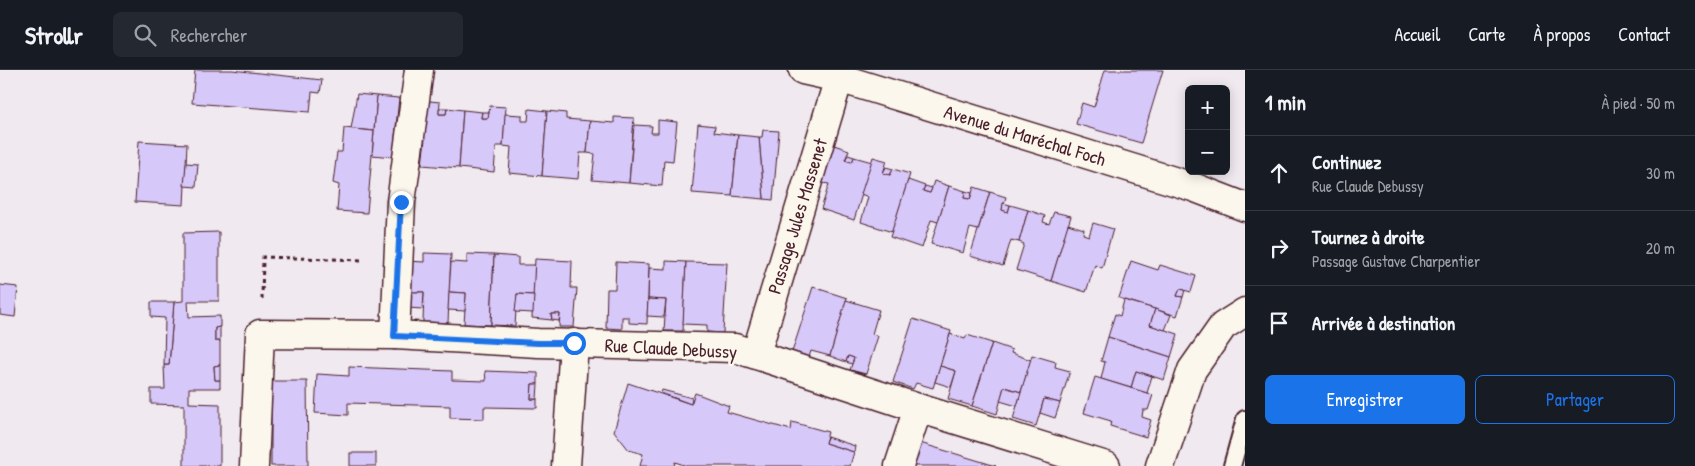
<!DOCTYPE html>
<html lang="fr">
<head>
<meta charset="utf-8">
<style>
	:root { --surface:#171b24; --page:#242831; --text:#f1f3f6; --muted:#9ea1a6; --line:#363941; --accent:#1a73e8 }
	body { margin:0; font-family:"Patrick Hand",sans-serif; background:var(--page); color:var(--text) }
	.controls { position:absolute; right:15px; top:15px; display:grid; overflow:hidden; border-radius:8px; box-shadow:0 2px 12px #0003 }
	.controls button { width:45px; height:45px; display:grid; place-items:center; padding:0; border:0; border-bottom:1px solid var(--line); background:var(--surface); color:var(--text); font:25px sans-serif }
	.stop { position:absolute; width:15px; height:15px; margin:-11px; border:4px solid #1a73e8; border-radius:50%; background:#fff }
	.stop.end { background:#1a73e8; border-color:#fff; box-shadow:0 1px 5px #0008 }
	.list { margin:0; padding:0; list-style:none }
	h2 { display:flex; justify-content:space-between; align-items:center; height:65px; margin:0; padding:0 20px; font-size:21px }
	h2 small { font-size:16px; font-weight:400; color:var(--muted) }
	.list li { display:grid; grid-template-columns:32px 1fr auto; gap:15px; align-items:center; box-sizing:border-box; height:75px; padding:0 20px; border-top:1px solid var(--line) }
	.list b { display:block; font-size:19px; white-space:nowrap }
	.list p { margin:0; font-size:16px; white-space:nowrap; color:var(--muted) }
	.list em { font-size:16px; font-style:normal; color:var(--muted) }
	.actions { display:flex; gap:10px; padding:15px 20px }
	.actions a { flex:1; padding:11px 0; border:1px solid var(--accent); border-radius:8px; text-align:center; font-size:18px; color:var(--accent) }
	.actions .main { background:var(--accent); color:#fff }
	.icon { flex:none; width:28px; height:28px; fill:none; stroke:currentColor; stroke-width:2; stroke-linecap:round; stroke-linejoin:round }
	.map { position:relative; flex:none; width:1245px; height:396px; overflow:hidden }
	header { display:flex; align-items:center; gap:30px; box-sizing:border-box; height:70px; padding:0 25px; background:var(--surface); border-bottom:1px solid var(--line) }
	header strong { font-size:24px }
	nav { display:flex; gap:28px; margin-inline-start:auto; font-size:18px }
	.search { width:350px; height:45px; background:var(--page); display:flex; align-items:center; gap:12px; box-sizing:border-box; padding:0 18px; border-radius:8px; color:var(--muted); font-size:19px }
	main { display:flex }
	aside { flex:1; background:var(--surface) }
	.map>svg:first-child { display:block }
</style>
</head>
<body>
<header>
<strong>Strollr</strong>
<div class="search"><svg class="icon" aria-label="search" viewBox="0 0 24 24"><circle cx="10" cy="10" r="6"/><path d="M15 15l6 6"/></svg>Rechercher</div>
<nav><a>Accueil</a><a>Carte</a><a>À propos</a><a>Contact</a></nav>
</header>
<main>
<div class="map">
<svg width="1245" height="396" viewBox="0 0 1245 396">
	<rect width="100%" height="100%" fill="#f0e9f0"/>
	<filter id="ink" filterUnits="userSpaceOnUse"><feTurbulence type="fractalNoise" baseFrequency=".02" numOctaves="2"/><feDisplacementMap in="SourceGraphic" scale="10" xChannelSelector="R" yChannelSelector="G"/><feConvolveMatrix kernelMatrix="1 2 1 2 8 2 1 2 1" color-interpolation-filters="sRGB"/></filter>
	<g filter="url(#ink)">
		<!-- building -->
		<g fill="#d7c8fa" stroke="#4a1f2b">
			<path d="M195,0H232L322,10L320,23L312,22L310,42L192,33Z"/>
			<path d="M1105,0H1163L1141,73L1076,54L1082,33L1094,37Z"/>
			<path d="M357,24L377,26L374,61L351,59Z"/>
			<path d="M377,26L399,28L393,87L372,85Z"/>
			<path d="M419,30L440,32L439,44H446L447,38L463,40L459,98L422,95L425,69L415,68Z"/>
			<path d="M490,36L506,37L503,76H496L494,102L459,98L463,40L482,42L481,48H488Z"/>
			<path d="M439,38H447L446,44H439Z"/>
			<path d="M529,39L547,41L542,106L509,103L511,77L503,76L505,44L522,45V51H528Z"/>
			<path d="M547,41L566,43V49L590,51L587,83H580L578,109L542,106Z"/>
			<path d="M482,42H489L488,48H481Z"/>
			<path d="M614,47L634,48L629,113L592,110L595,84L587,83L590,51L614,53Z"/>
			<path d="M658,50L677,52L673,91L664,90L662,116L629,113L634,55L652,56L651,63H658Z"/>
			<path d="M698,54L715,56L714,62L738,65L732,126L692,123Z"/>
			<path d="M344,58L374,61L367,143L337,141L339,115L333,113L337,82H342Z"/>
			<path d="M763,60L779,61L773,130L764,129L759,67H762Z"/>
			<path d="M738,65L759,67L764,129L732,126Z"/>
			<path d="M139,71L187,74L184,135L135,132Z"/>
			<path d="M834,75L849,80L845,90L852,92L854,87L872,92L854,150L821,139L829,114L822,113Z"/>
			<path d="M848,85L854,87L852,92L845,90Z"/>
			<path d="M873,87L887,91L883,103L890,105L893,99L910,104L892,162L861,152L868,127L861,124Z"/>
			<path d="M186,93L198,94L196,117L184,116Z"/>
			<path d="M886,97L893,99L890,105L883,103Z"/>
			<path d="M908,110L925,116L923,121L930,123L934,111L949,116L938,152L931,150L922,178L890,167Z"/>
			<path d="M925,116L932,118L930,123L923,121Z"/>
			<path d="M949,116L965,121L964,128L970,129L974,117L990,122L978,160L970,158L963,183L931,174Z"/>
			<path d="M965,121L972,123L970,129L964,128Z"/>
			<path d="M990,122L1006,127L1002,140L1008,142L1010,135L1028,140L1019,172L1011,170L1003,196L970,186Z"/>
			<path d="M1003,133L1010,135L1008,142L1002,140Z"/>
			<path d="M1028,140L1045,146L1043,152L1049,154L1054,142L1071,146L1051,211L1016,200L1024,174L1019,172Z"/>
			<path d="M1093,153L1113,159L1102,198L1095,195L1086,222L1051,211L1068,154L1084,159L1083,164L1089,166Z"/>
			<path d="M219,162V231H188L189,247L220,246V257L215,258V271H220V295L214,296L215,310H220V318H189V333L220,334V396H184V335L151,334V319H165L164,295H169L174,232L183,231V163Z"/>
			<path d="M424,183L451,184L448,253L423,252L424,222H407V191L424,192Z"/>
			<path d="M467,184L494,185L491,255L464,254L466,223L449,222L451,192L467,193Z"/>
			<path d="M494,185L518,187V195H535L534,225L517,224L515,256L491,255Z"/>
			<path d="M535,189L572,191L571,218H577L574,257H559L560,244H551L552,250L532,248Z"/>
			<path d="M666,191L686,192L683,261H664L666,230L648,229L649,198L666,199Z"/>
			<path d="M1131,191L1158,200L1160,195L1196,206L1191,222L1180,219L1177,226L1183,227L1177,246L1119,228Z"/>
			<path d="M616,192L649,194L647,254L629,253V247H622V259L606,258L607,219H615Z"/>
			<path d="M686,192L727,193L723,263L707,262V255L683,254Z"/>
			<path d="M0,215L18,217L15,247L0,245Z"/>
			<path d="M813,217L847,228L830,286L811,281L809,287L792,282Z"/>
			<path d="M1180,219L1185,220L1183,227L1177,226Z"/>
			<path d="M407,222H424L423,239L407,238Z"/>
			<path d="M449,222L466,223L465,241L448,240Z"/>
			<path d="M517,224L534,225L533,243L515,242Z"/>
			<path d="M648,229L666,230L664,247L647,246Z"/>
			<path d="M846,230L879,240L872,264L878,266L866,304L850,300L854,288L848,286L846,292L830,286Z"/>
			<path d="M1124,230L1155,239L1150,255L1178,264L1171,287L1108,267L1115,244L1120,246Z"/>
			<path d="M151,232H174L169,295H164L165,248L151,247Z"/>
			<path d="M1155,239L1171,245L1165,260L1150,255Z"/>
			<path d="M551,244H560L559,251L552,250Z"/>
			<path d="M913,249L951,261L933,318L916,313L913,319L893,312Z"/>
			<path d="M220,257V271H215V258Z"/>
			<path d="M950,264L965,269L967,265L992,273L972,336L948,329L956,301L940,296Z"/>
			<path d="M1108,267L1171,287L1164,310L1136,301L1131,318L1101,309L1105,292L1101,291Z"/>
			<path d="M992,273L1012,280L1011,283L1031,290L1021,322L1004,317L997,344L972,336Z"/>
			<path d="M1032,285L1056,292L1055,297L1070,301L1060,333L1044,329L1036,356L1013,349Z"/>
			<path d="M848,286L854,288L852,294L846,292Z"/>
			<path d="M220,295V310H215L214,296Z"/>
			<path d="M940,296L956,301L951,317L935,312Z"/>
			<path d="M349,297L452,301V310L486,311L485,301L538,303V314H532L531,329H537V338L484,337V349L450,348V336L348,333V345L315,343L317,304L349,306Z"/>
			<path d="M1136,301L1152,306L1147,323L1131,318Z"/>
			<path d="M1095,307L1153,325L1148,340H1143L1142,347L1151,350L1146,367L1110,356L1111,351L1084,343Z"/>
			<path d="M271,311H307L308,396H271Z"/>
			<path d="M628,313L691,334L695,323L729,336L727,342L791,360L792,352L828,362L825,373L854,382L850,396H687L675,392L674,396H640L643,384L629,380L614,361Z"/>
			<path d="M532,314H538L537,329H531Z"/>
			<path d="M1004,317L1021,322L1017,336L1000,331Z"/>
			<path d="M662,320L692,328L691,334L661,323Z"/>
			<path d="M1044,329L1060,333L1055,348L1040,343Z"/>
			<path d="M827,367L855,376L854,382L825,373Z"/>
			<path d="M920,373L996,396H913Z"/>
			<rect x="350" y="383" width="26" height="13"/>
		</g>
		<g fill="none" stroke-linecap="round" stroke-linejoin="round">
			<defs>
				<path id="lane" d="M1232,396L1245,349"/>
				<g id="street">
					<path d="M803,0L839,8L1193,117L1245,137"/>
					<path d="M395,265L401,132L419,0"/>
					<path d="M756,284L839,8"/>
					<path d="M254,396L260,264L395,265L538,273L735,278L918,338L1106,396"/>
					<path d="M566,396L574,273"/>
					<path d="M899,396L918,338"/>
					<path d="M1160,396L1192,300L1223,256L1245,242"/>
				</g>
			</defs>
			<!-- lane casing -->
			<use href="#lane" stroke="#4a1f2b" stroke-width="20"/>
			<!-- street casing -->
			<use href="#street" stroke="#4a1f2b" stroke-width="31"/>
			<!-- path -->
			<path stroke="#4a1f2b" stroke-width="3" stroke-dasharray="4 4" stroke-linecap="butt" d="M262,229L263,187L364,190"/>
			<!-- lane -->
			<use href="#lane" stroke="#fbf7ec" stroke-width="16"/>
			<!-- street -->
			<use href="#street" stroke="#fbf7ec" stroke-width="28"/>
		</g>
	</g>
	<g fill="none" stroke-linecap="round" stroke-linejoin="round" filter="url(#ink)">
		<!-- route -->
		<path stroke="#1a73e8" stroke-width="6" d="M401,132L394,266L538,273H574"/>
	</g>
	<g text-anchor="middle" stroke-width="5" stroke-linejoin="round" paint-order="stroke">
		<!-- street labels -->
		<g font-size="19" fill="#4a1f2b" stroke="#fbf7ec">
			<text transform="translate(1025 65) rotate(17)" y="7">Avenue du Maréchal Foch</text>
			<text transform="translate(797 146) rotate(-73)" y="7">Passage Jules Massenet</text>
			<text transform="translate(671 278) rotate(3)" y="7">Rue Claude Debussy</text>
		</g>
	</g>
</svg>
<div class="controls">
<button>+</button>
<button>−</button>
</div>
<div class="stop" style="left:574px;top:273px"></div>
<div class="stop end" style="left:401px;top:132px"></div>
</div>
<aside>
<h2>1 min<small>À pied · 50 m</small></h2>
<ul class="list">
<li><svg class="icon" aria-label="ahead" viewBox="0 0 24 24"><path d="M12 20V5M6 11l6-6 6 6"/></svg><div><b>Continuez</b><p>Rue Claude Debussy</p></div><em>30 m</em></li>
<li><svg class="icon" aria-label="right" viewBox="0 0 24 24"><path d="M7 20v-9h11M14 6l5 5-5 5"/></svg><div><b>Tournez à droite</b><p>Passage Gustave Charpentier</p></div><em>20 m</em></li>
<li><svg class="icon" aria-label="arrive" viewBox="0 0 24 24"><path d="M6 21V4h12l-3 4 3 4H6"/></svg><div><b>Arrivée à destination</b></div></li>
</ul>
<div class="actions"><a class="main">Enregistrer</a><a>Partager</a></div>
</aside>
</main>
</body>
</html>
